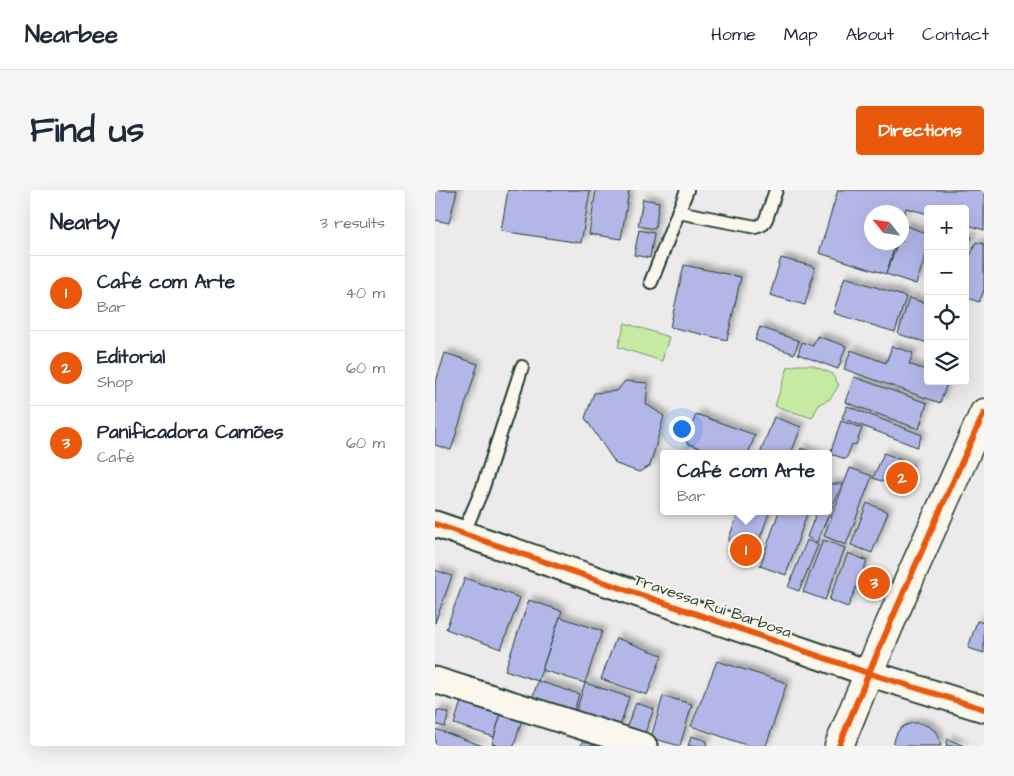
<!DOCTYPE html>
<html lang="en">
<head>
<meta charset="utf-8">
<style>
	:root { --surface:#fff; --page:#f6f6f7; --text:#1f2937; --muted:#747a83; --line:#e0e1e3; --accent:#ea580c }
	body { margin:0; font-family:"Architects Daughter",sans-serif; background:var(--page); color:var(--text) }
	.controls { position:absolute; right:15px; top:15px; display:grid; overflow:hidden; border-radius:5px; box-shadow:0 5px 20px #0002 }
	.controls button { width:45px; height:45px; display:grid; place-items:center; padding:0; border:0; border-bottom:1px solid var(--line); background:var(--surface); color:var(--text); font:25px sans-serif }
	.compass { position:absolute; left:429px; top:15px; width:45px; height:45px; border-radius:50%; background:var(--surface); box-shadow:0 5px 20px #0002; rotate:300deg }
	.you { position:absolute; left:246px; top:238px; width:18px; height:18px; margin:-12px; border:4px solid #fff; border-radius:50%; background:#1a73e8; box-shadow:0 0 0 8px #1a73e833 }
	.badge { display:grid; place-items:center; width:32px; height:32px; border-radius:50%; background:var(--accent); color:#fff; font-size:16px; font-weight:700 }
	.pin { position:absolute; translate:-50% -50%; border:2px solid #fff; box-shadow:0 1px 5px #0006 }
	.popup { position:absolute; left:225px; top:260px; width:172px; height:65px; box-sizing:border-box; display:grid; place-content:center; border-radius:5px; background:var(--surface); filter:drop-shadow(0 1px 4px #0005); font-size:16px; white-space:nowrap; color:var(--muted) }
	.popup b { font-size:19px; color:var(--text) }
	.popup::after { content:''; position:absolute; left:50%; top:100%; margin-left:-10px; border:10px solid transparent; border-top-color:var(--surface) }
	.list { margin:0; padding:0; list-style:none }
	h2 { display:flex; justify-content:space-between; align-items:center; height:65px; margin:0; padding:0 20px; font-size:21px }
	h2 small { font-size:16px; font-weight:400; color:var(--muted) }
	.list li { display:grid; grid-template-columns:32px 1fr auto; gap:15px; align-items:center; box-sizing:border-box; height:75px; padding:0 20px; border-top:1px solid var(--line) }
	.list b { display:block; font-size:19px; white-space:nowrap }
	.list p { margin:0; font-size:16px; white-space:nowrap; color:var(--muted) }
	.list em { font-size:16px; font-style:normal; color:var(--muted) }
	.icon { flex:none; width:28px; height:28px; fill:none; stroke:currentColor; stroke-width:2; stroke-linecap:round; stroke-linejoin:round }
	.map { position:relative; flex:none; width:549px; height:556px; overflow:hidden; border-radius:5px }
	header { display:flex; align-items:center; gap:30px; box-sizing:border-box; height:70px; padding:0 25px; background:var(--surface); border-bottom:1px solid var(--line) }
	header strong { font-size:24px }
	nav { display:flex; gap:28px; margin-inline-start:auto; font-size:18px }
	.intro { display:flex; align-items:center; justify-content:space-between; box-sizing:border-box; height:120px; padding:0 30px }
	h1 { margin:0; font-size:35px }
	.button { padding:12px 22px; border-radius:5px; background:var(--accent); color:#fff; font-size:18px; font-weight:700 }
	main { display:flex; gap:30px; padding:0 30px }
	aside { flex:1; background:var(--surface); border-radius:5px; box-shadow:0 5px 20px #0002 }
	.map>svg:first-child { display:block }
</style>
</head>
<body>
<header>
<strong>Nearbee</strong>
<nav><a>Home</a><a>Map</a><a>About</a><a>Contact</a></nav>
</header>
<div class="intro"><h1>Find us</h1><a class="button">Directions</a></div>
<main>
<aside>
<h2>Nearby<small>3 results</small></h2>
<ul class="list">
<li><span class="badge">1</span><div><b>Café com Arte</b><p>Bar</p></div><em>40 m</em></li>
<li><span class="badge">2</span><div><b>Editorial</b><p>Shop</p></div><em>60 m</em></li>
<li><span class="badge">3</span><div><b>Panificadora Camões</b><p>Café</p></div><em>60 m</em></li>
</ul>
</aside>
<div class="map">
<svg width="549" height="556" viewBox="0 0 549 556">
	<defs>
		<filter id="shadow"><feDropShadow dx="4.5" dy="-4.5" stdDeviation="2.5" flood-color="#0004"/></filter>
	</defs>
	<rect width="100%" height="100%" fill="#eceaeb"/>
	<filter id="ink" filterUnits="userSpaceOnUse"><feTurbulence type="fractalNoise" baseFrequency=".02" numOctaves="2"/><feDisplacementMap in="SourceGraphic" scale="10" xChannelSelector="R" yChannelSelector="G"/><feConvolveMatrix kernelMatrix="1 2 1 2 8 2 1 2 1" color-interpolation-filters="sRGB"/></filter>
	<g filter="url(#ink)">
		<!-- green -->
		<g fill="#c7eaa3" stroke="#73946c">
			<path d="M190,133L234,147L227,171L183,157Z"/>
			<path d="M362,175H376L396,183L404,195L395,209L384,214L377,228L340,216L353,177Z"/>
		</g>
		<!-- building -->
		<g fill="#b2b7e8" stroke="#1f3d34" filter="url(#shadow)">
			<path d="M0,0H22L14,33L0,30Z"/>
			<path d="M73,0H147L155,1L146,53L66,41Z"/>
			<path d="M161,0H184L194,1L186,49L154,44Z"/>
			<path d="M403,0H549V40L530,34V19H493V24L471,18L467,33V22H437V52H461L451,84L384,63Z"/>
			<path d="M208,9L224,12L220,39L203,36Z"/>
			<path d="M469,35L493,44V59L481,94L451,84L463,52H467V41Z"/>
			<path d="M204,40L219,43L215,68L199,65Z"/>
			<path d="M530,45L537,47L530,65Z"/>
			<path d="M541,52L549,54V100L544,112L530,107V78Z"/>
			<path d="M346,68L380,77L370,115L335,105Z"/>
			<path d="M249,75L306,87L292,150L235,137Z"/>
			<path d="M410,87L471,107L460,142L398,123Z"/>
			<path d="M474,108L493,114V153L463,144Z"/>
			<path d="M325,137L364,151L359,164L320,150Z"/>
			<path d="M382,146L411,156L403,179L363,164L367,152L378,156Z"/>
			<path d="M457,156L478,163L474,174L493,181V191H513L505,213L409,179L416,160L451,173Z"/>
			<path d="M10,163L43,174L16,260L0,255V195Z"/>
			<path d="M419,187L492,213L484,239L410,212Z"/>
			<path d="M190,191L213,193L211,214L229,226L215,276L204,282L181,274L150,228L159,203L182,201Z"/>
			<path d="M412,216L487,245L482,257L407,228Z"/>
			<path d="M261,224L320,245L313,264H281L251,253Z"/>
			<path d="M339,227L366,237L356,264H325Z"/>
			<path d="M406,231L427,238L421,255L417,254L411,269L395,264Z"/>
			<path d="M366,258L382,264H364Z"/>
			<path d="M246,260L257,264H245Z"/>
			<path d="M449,263L478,275L468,299L438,288Z"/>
			<path d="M415,278L437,286L411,355L389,346Z"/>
			<path d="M394,294H407L382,352L372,347L382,321H394Z"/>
			<path d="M432,313L453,322L437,363L416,355Z"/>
			<path d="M304,321H335L320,361L293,351Z"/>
			<path d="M344,321H373L351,385L325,376Z"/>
			<path d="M372,350L383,355L364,401L353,397Z"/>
			<path d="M388,350L410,358L390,410L368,402Z"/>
			<path d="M413,363L432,371L413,417L394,410Z"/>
			<path d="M0,380L17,386L0,433Z"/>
			<path d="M30,388L85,408L66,459L11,439Z"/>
			<path d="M94,410L127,421L103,491L70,480Z"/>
			<path d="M125,427L167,441L150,493L107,480Z"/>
			<path d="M542,431L549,433V463L533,458Z"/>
			<path d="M181,448L227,465L212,505L166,489Z"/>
			<path d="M282,471L352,493L331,556H314L256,536Z"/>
			<path d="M103,491L144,504L137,528L95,515Z"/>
			<path d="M150,493L194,507L183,543L139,528Z"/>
			<path d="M228,506L257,514L245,556L216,548Z"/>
			<path d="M27,508L67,520L59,547L19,534Z"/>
			<path d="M201,513L219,519L208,548L190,541Z"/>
			<path d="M2,520L14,523L10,537L0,534Z"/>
			<path d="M67,520L88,526L79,556H64L57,554Z"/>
			<path d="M477,533H485L493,536L500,541L504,548L506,556H458L460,548L463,541L469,536Z"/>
			<path d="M0,539L48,556H0Z"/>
			<path d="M151,540L194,556H146Z"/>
			<path d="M256,546L272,551L271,556H253Z"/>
			<path d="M513,549L529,556H511Z"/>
		</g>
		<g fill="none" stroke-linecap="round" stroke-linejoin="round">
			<defs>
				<g id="lane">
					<path d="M243,22L321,37L328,34L331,29L341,0"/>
					<path d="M216,92L252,0"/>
					<path d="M28,344L47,300L87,177"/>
				</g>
				<g id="street">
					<path d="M0,334L433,483L549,519"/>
					<path d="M0,490L209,556"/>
				</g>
				<path id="secondary" d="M404,556C449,443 499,334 549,223"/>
			</defs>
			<!-- lane casing -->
			<use href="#lane" stroke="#1f3d34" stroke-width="16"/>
			<!-- street casing -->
			<use href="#street" stroke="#1f3d34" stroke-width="29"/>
			<!-- secondary casing -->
			<use href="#secondary" stroke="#1f3d34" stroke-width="31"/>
			<!-- lane -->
			<use href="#lane" stroke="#fbf7ec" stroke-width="12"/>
			<!-- street -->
			<use href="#street" stroke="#fbf7ec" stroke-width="25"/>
			<!-- secondary -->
			<use href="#secondary" stroke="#fbf7ec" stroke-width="28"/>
			<defs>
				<g id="cycleway">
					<path d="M0,334L433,483L549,519"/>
					<path d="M404,556C449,443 499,334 549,223"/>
				</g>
			</defs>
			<!-- cycleway casing -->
			<use href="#cycleway" stroke="#fbf7ec" stroke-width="9"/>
			<!-- cycleway -->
			<use href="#cycleway" stroke="#e8590c" stroke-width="6"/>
		</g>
	</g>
	<g text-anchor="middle" stroke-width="4" stroke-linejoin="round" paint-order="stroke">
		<!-- street labels -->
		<g font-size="16" fill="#1f3d34" stroke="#fbf7ec">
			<text transform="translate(278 415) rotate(19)" y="6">Travessa Rui Barbosa</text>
		</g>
	</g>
</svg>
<div class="controls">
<button>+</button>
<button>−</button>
<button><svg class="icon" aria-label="locate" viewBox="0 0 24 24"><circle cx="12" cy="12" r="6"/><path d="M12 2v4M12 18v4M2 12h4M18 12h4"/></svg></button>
<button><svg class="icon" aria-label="layers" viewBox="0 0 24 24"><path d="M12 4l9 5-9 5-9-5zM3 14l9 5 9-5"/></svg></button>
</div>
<svg class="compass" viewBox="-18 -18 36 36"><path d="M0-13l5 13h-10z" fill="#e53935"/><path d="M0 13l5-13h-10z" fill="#747a83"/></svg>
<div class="you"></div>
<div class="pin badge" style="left:311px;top:360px">1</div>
<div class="popup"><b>Café com Arte</b>Bar</div>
<div class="pin badge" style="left:467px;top:288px">2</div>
<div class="pin badge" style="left:439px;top:393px">3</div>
</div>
</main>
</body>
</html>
